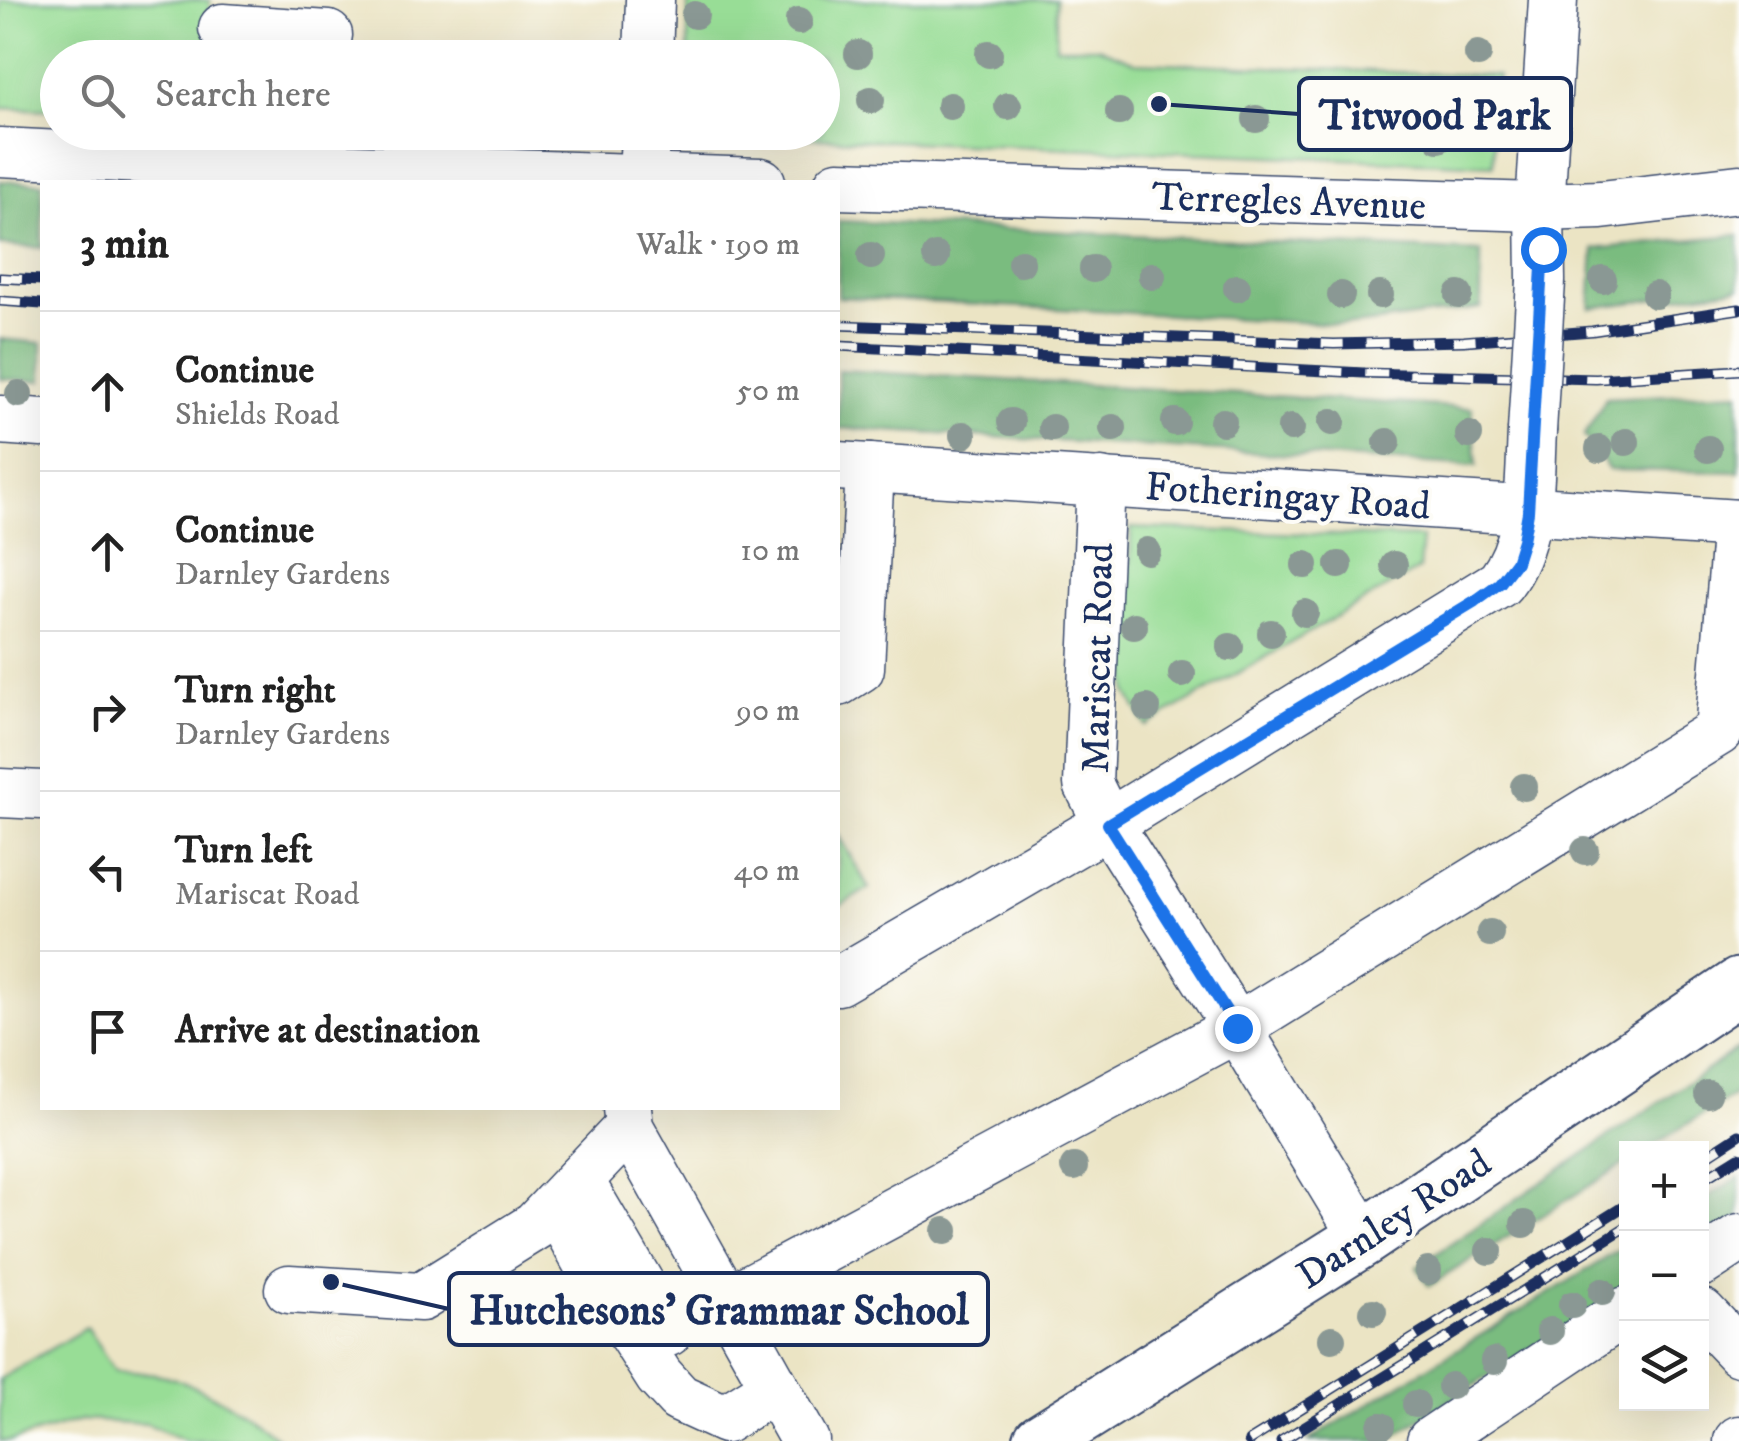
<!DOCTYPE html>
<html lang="en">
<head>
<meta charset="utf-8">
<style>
	:root { --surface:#fff; --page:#f2f2f2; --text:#222; --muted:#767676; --line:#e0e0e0 }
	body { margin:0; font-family:"IM FELL DW Pica",serif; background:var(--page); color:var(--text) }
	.controls { position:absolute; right:30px; bottom:30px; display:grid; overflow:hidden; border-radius:0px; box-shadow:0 10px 40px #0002 }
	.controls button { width:90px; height:90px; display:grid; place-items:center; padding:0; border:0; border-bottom:2px solid var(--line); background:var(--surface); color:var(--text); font:50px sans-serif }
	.stop { position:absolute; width:30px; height:30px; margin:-22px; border:8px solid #1a73e8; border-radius:50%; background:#fff }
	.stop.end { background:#1a73e8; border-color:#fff; box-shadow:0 2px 10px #0008 }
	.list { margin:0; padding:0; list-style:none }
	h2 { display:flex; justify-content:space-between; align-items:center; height:130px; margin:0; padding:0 40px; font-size:42px }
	h2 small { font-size:32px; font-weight:400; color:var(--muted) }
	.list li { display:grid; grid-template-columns:65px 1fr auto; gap:30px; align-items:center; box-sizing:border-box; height:160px; padding:0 40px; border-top:2px solid var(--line) }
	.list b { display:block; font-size:38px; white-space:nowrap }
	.list p { margin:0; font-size:32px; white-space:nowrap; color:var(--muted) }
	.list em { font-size:32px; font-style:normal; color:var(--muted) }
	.icon { flex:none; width:55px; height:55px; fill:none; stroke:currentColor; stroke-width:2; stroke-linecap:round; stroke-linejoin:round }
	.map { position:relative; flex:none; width:1739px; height:1441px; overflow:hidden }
	.search { position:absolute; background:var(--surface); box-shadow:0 10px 40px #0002; left:40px; top:40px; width:800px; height:110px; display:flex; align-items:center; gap:25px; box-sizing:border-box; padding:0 35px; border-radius:55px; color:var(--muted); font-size:38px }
	.panel { position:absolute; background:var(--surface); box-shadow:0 10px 40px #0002; left:40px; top:180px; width:800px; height:930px; border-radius:0px }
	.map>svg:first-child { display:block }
</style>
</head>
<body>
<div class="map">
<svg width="1739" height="1441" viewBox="0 0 1739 1441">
	<rect width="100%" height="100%" fill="#fdfcf7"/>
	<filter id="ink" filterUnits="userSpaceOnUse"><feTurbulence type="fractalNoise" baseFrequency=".01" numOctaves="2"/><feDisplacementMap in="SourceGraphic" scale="20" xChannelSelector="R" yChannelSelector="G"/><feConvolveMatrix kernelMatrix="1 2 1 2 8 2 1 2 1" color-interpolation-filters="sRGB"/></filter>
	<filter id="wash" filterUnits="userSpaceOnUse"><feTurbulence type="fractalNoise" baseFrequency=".0048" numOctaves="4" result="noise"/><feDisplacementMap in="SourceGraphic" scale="40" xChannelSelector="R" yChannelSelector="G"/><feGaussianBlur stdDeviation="2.25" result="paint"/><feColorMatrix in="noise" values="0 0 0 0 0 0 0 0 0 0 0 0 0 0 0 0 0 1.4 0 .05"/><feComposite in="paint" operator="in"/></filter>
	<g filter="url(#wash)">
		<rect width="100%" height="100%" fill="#ebe4c4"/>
		<!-- green -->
		<g fill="#98dd96" stroke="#5a867a" stroke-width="2.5">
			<path d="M0,0H210L207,57L58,58L57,110L0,108Z"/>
			<path d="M688,0H1056V47H1098L1135,62L1498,76L1493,165L686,133L822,132V58L688,57Z"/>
			<path d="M1131,528L1422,538L1419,569L1146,726L1127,692Z"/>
			<path d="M838,835L869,888L838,907Z"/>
			<path d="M86,1328L115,1371C129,1372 142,1372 155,1374C190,1379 255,1416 280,1441H186L147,1424L81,1420L11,1441H0V1379Z"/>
		</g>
		<!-- forest -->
		<g fill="#7abc7f" stroke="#4a766e" stroke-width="2.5">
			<path d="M0,181L42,183V248L0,245Z"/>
			<path d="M838,221L1481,252V308L1354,325L838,297Z"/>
			<path d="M1739,235V288L1590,308L1594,249Z"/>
			<path d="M0,339L42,343V381L0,379Z"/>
			<path d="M838,370L1472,408L1477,466L838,428Z"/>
			<path d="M1739,392V472L1609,470L1584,436L1606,398Z"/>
			<path d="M1739,1048V1092L1649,1148H1626V1163L1429,1286L1417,1267Z"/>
			<path d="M1739,1177V1218L1702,1241V1200Z"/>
			<path d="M1626,1246V1289L1386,1441H1308Z"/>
		</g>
	</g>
	<g filter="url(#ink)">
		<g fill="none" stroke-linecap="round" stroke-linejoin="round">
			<defs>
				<g id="minor">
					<path d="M223,28L328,35"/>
					<path d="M648,58L650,0"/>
					<path d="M0,152L323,168L761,182"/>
					<path d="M643,179L645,132"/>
					<path d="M838,185L1540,207L1601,205L1739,189"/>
					<path d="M1541,281L1540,207L1553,0"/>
					<path d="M0,420L42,423"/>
					<path d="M838,466L1739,524"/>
					<path d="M1101,482L1088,784L1108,824L1237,1028L1364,1238"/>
					<path d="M838,682L860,668L870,468"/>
					<path d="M0,793L42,795"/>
					<path d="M838,981L1108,824L1500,583C1533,540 1529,484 1532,431"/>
					<path d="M627,1108L629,1127L805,1441"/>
					<path d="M579,1180L668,1332"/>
					<path d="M555,1205L587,1263L659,1376L679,1398L725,1419L775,1388"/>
					<path d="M1702,1262L1739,1238"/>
					<path d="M289,1289L421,1297L535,1226L629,1127"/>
					<path d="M727,1301L1237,1028L1719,731L1737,524"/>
					<path d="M1702,1313L1739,1352"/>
					<path d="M1431,1441L1626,1311"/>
					<path d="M1738,1441L1739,1440"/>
				</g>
				<path id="major" d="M1041,1441L1364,1238L1739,986"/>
			</defs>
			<!-- minor casing -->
			<use href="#minor" stroke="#3a4a6d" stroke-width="51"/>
			<!-- major casing -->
			<use href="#major" stroke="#3a4a6d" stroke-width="59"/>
			<!-- minor -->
			<use href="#minor" stroke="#fff" stroke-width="48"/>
			<!-- major -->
			<use href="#major" stroke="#fff" stroke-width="55"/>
			<defs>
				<g id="rail">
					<path d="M0,278L42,280"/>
					<path d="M0,301L42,304"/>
					<path d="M838,325L1334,344L1464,341L1592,331L1739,309"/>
					<path d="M838,346L1364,373L1596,379L1739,370"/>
					<path d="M1702,1159L1739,1135"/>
					<path d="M1702,1180L1739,1157"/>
					<path d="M1249,1441L1626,1205"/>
					<path d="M1281,1441L1626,1227"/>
				</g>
			</defs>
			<!-- rail casing -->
			<use href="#rail" stroke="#1b2f5e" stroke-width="11"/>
			<!-- rail -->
			<use href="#rail" stroke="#fdfcf7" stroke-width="8" stroke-dasharray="22" stroke-linecap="butt"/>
			<defs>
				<path id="minor-bridge" d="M1532,431L1541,281"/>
			</defs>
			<!-- minor-bridge casing -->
			<use href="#minor-bridge" stroke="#3a4a6d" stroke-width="51" stroke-linecap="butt"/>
			<!-- minor-bridge -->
			<use href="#minor-bridge" stroke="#fff" stroke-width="48"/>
		</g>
		<!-- trees -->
		<g fill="#8a9894">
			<circle cx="695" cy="15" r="14"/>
			<circle cx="799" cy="21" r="14"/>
			<circle cx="858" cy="54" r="14"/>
			<circle cx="989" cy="54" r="14"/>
			<circle cx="1478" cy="54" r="14"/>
			<circle cx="871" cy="100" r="14"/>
			<circle cx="950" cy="106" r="14"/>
			<circle cx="1008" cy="106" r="14"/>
			<circle cx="1119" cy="112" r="14"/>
			<circle cx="1256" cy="119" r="14"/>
			<circle cx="1439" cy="139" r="14"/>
			<circle cx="871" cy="256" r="14"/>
			<circle cx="936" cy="256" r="14"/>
			<circle cx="1021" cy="263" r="14"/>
			<circle cx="1093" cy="269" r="14"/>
			<circle cx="1152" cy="276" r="14"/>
			<circle cx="1603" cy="280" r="14"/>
			<circle cx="1237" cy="288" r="14"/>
			<circle cx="1341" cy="295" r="14"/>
			<circle cx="1380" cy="295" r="14"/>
			<circle cx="1459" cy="295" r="14"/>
			<circle cx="1655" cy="295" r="14"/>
			<circle cx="19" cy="394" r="14"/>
			<circle cx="1011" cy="422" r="14"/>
			<circle cx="1175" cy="422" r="14"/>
			<circle cx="1223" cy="422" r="14"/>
			<circle cx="1332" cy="422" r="14"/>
			<circle cx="1052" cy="428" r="14"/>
			<circle cx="1113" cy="428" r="14"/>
			<circle cx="1291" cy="428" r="14"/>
			<circle cx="963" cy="435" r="14"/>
			<circle cx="1469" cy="435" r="14"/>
			<circle cx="1387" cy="442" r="14"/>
			<circle cx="1626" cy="442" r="14"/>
			<circle cx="1599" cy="449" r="14"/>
			<circle cx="1708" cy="449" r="14"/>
			<circle cx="1147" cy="551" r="14"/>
			<circle cx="1305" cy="565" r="14"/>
			<circle cx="1339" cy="565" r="14"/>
			<circle cx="1394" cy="565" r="14"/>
			<circle cx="1305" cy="613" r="14"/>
			<circle cx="1134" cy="626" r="14"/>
			<circle cx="1271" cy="633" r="14"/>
			<circle cx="1230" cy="647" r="14"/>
			<circle cx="1182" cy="674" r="14"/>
			<circle cx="1147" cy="708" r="14"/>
			<circle cx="1524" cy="787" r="14"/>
			<circle cx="1585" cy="851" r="14"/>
			<circle cx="1490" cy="933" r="14"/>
			<circle cx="1708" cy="1094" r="14"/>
			<circle cx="1074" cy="1167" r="14"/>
			<circle cx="1524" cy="1224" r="14"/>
			<circle cx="945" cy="1231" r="14"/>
			<circle cx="1489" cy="1251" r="14"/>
			<circle cx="1428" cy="1271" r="14"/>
			<circle cx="1602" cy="1292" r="14"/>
			<circle cx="1572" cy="1305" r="14"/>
			<circle cx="1373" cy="1312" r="14"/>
			<circle cx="1550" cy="1331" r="14"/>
			<circle cx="1332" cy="1339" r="14"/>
			<circle cx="1494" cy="1361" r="14"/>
			<circle cx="1451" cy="1386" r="14"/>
			<circle cx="1416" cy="1404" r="14"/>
			<circle cx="1381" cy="1426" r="14"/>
		</g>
	</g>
	<g fill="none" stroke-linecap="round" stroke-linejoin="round" filter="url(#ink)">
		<!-- route -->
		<path stroke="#1a73e8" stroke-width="12" d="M1237,1028L1108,824L1475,601L1500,583L1516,562L1523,540L1528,512L1543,249"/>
	</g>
	<g text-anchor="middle" stroke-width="8" stroke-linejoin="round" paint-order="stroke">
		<!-- street labels -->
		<g font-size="40" fill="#1b2f5e" stroke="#fdfcf7">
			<text transform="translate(1289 200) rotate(2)" y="14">Terregles Avenue</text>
			<text transform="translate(1288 495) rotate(4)" y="14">Fotheringay Road</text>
			<text transform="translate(1096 658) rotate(-89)" y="14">Mariscat Road</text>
			<text transform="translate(1393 1218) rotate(-33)" y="14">Darnley Road</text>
		</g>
	</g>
	<!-- callouts -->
	<path fill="none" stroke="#1b2f5e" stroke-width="4" d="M1159 104L1299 114M331 1282L449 1309"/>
	<g fill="#1b2f5e" stroke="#fdfcf7" stroke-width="4">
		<circle cx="1159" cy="104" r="10"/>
		<circle cx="331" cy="1282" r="10"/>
	</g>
	<g fill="#fdfcf7" stroke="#1b2f5e" stroke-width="4">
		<rect x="1299" y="78" width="272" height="72" rx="10"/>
		<rect x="449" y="1273" width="539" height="72" rx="10"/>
	</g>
	<g font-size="42" text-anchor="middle" font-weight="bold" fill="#1b2f5e">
		<text x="1435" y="129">Titwood Park</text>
		<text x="719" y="1324">Hutchesons' Grammar School</text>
	</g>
</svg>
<div class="controls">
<button>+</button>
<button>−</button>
<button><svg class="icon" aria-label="layers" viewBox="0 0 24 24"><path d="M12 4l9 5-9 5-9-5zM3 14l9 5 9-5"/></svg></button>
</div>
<div class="stop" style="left:1543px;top:249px"></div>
<div class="stop end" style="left:1237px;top:1028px"></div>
<div class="search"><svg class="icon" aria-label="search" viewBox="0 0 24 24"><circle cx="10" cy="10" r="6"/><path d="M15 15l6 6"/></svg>Search here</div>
<section class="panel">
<h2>3 min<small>Walk · 190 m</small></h2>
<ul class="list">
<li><svg class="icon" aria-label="ahead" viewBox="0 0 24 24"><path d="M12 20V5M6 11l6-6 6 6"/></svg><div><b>Continue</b><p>Shields Road</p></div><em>50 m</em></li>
<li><svg class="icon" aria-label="ahead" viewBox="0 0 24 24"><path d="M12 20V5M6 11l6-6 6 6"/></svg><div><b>Continue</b><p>Darnley Gardens</p></div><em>10 m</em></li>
<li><svg class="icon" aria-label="right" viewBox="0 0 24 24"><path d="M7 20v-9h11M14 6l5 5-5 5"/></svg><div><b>Turn right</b><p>Darnley Gardens</p></div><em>90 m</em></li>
<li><svg class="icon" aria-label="left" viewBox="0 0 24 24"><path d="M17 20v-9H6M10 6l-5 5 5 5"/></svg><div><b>Turn left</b><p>Mariscat Road</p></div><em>40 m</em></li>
<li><svg class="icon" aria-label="arrive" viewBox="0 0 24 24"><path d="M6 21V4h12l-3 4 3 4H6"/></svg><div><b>Arrive at destination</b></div></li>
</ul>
</section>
</div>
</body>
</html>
